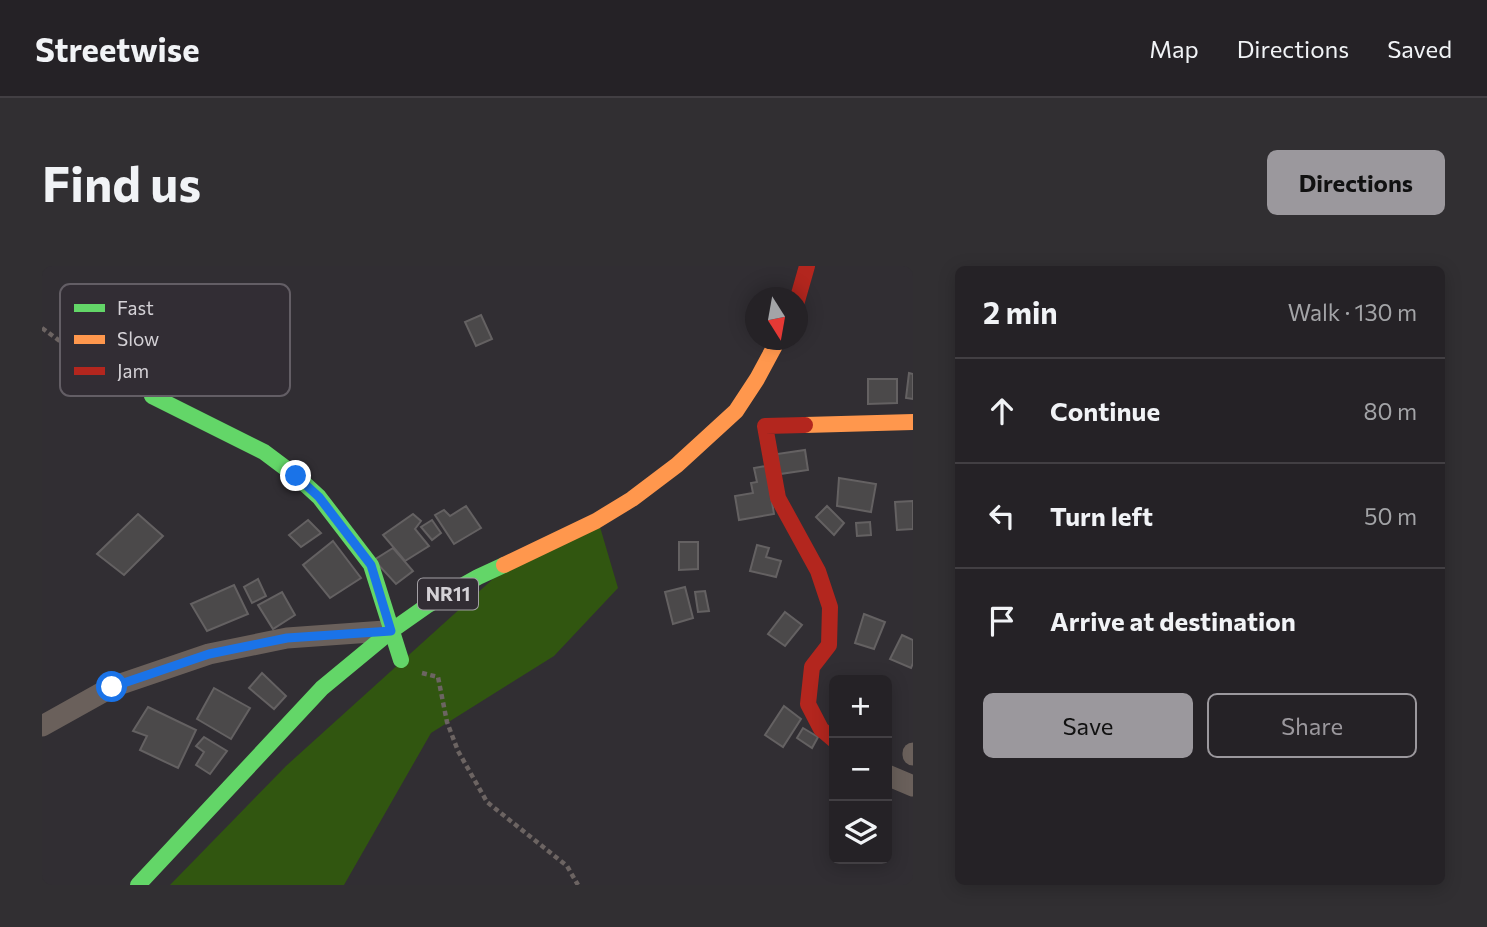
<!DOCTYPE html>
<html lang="en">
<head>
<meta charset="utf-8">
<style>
	:root { --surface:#252226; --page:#312f32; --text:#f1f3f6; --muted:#a3a4a7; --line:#423f43; --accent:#9b989d }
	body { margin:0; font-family:Commissioner,sans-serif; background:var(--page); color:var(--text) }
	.controls { position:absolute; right:21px; bottom:21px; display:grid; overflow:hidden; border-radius:10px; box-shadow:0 4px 18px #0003 }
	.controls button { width:63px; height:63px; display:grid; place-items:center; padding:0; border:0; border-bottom:2px solid var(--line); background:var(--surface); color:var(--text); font:35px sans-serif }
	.compass { position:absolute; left:703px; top:21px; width:63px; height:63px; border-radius:50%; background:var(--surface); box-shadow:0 4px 18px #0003; rotate:169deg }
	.stop { position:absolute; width:21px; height:21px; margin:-16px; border:5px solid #1a73e8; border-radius:50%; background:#fff }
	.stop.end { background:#1a73e8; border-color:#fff; box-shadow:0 2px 7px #0008 }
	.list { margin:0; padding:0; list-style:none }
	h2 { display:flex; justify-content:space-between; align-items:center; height:91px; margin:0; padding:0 28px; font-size:30px }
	h2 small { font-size:23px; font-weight:400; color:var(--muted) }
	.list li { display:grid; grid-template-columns:46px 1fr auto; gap:21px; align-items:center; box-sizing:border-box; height:105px; padding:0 28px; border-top:2px solid var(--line) }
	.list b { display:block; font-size:26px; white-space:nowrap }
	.list em { font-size:23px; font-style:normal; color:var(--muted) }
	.actions { display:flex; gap:14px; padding:21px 28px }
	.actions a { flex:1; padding:16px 0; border:2px solid var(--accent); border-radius:10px; text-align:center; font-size:24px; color:var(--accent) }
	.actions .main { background:var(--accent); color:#111 }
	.icon { flex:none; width:38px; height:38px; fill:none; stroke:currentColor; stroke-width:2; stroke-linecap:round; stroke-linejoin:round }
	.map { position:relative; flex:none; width:871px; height:619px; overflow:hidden; border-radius:10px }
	header { display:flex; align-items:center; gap:42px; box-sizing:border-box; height:98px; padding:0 35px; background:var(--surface); border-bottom:2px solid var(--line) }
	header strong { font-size:33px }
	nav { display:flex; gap:38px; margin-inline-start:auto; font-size:24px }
	.intro { display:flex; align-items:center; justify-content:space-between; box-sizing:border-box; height:168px; padding:0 42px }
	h1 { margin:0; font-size:49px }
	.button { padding:18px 32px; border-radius:10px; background:var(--accent); color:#111; font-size:24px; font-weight:700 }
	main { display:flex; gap:42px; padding:0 42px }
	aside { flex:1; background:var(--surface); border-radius:10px; box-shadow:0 4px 18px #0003 }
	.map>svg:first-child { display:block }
</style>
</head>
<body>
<header>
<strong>Streetwise</strong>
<nav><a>Map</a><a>Directions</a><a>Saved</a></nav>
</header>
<div class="intro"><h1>Find us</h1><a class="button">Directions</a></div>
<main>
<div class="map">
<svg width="871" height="619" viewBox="0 0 871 619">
	<rect width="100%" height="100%" fill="#312e33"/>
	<!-- green -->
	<path fill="#315610" d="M558,261L576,322L512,390L389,467L302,619H128L244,500L452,312Z"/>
	<!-- building -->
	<g fill="#4b494a" stroke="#646162" stroke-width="2">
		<path d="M439,49L450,73L434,80L423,56Z"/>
		<path d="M867,107L871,108V133L864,132Z"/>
		<path d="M826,113H855V137L826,138Z"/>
		<path d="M763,184L766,204L738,208L735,188Z"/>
		<path d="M724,200L732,248L697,254L693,230L711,227L709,217L715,216L712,202Z"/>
		<path d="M797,212L834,218L829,246L795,240Z"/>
		<path d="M871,235V263L855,264L853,236Z"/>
		<path d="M424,240L439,262L412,278L393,249L402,244L408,250Z"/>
		<path d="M785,240L802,257L792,269L774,251Z"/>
		<path d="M96,248L121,270L82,309L55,288Z"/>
		<path d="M371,248L379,255L373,263L387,280L363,295L341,269Z"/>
		<path d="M266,254L279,267L259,281L247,269Z"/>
		<path d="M390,254L399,267L390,274L379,261Z"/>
		<path d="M828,256L829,269L815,270L814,257Z"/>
		<path d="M291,275L319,312L288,332L261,299Z"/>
		<path d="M637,276H656V303L637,304Z"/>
		<path d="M715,279L727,282L724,291L739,295L734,311L708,305Z"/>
		<path d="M351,282L371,305L354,318L332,294Z"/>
		<path d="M216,313L224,330L210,337L202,321Z"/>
		<path d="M192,319L206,348L165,365L149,338Z"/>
		<path d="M643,321L651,352L631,358L623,326Z"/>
		<path d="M663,325L667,345L656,346L653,326Z"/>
		<path d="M240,326L253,349L231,363L216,339Z"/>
		<path d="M743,346L760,359L743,380L726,368Z"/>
		<path d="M822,348L843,356L832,383L813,377Z"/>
		<path d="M860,369L871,374V397L869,402L848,393Z"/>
		<path d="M220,407L244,430L232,443L207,422Z"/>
		<path d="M172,422L208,442L189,473L155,453Z"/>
		<path d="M742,440L759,453L741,481L723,469Z"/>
		<path d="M106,441L154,464L136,502L98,484L105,470L91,465Z"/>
		<path d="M761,462L776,471L770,482L755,472Z"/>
		<path d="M162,471L185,485L168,508L154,499L162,486L154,480Z"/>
	</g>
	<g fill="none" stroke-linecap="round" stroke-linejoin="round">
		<!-- path -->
		<g stroke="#6c6462" stroke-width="4.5" stroke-dasharray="5 3.5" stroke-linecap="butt">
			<path d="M0,62L52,100L88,119"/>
			<path d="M380,407L396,411L405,456L416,485L445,536L525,600L536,619"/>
		</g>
		<!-- street -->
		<g stroke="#6a605b" stroke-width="21">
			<path d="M0,460L70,421L167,388L245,372L343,365"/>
			<path d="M871,487V489"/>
			<path d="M845,509L871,520"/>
		</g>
		<!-- fast -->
		<g stroke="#63d668" stroke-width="16">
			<path d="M110,130L222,186L254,210L277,231L329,299L359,394"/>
			<path d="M96,619L280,422L349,365L386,339L436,311L462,299"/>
		</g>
		<!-- slow -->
		<g stroke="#ff974d" stroke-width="16">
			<path d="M763,159L871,156"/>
			<path d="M462,299L554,255L590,233L635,199L694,145L715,113L736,74"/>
		</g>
		<!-- jam -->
		<g stroke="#b3261e" stroke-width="16">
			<path d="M755,35L765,0"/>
			<path d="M763,159L723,160L736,232L776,305L788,341L787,379L770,401L766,438L779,463L792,474"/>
		</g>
	</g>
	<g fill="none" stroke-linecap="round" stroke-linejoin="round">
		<!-- route -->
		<path stroke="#1a73e8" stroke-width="9" d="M70,421L167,388L245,372L349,365L329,299L277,231L254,210"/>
	</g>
	<g text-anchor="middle" stroke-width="6" stroke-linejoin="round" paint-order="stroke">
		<!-- shield labels -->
		<rect fill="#322d34" stroke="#a3a0a5" stroke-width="2" x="376" y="312.5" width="60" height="31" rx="5"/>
		<g font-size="19" font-weight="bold" fill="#d4d1d6">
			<text x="406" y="335">NR11</text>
		</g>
	</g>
	<!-- legend -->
	<rect x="18" y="18" width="230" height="112" rx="10" fill="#322d34" stroke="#635e65" stroke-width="2"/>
	<rect x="32" y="38" width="31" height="8" fill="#63d668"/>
	<rect x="32" y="69" width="31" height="9" fill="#ff974d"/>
	<rect x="32" y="101" width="31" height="8" fill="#b3261e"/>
	<g font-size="19" fill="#d4d1d6">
		<text x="75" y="49">Fast</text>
		<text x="75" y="80">Slow</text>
		<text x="75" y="112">Jam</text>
	</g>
</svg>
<div class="controls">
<button>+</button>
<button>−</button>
<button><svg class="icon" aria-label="layers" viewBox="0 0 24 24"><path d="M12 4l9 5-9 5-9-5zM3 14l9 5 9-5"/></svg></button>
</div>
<svg class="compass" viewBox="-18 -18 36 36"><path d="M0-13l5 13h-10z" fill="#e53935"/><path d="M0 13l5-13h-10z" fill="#a3a4a7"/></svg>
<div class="stop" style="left:70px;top:421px"></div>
<div class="stop end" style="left:254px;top:210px"></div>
</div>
<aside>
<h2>2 min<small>Walk · 130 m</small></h2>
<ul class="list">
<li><svg class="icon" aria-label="ahead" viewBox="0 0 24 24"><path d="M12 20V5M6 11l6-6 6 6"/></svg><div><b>Continue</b></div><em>80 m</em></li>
<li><svg class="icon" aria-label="left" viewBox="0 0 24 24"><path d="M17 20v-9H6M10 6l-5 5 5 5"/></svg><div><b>Turn left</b></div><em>50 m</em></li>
<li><svg class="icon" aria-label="arrive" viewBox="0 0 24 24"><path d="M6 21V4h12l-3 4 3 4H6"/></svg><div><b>Arrive at destination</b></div></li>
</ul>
<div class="actions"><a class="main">Save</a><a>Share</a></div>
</aside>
</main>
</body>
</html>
